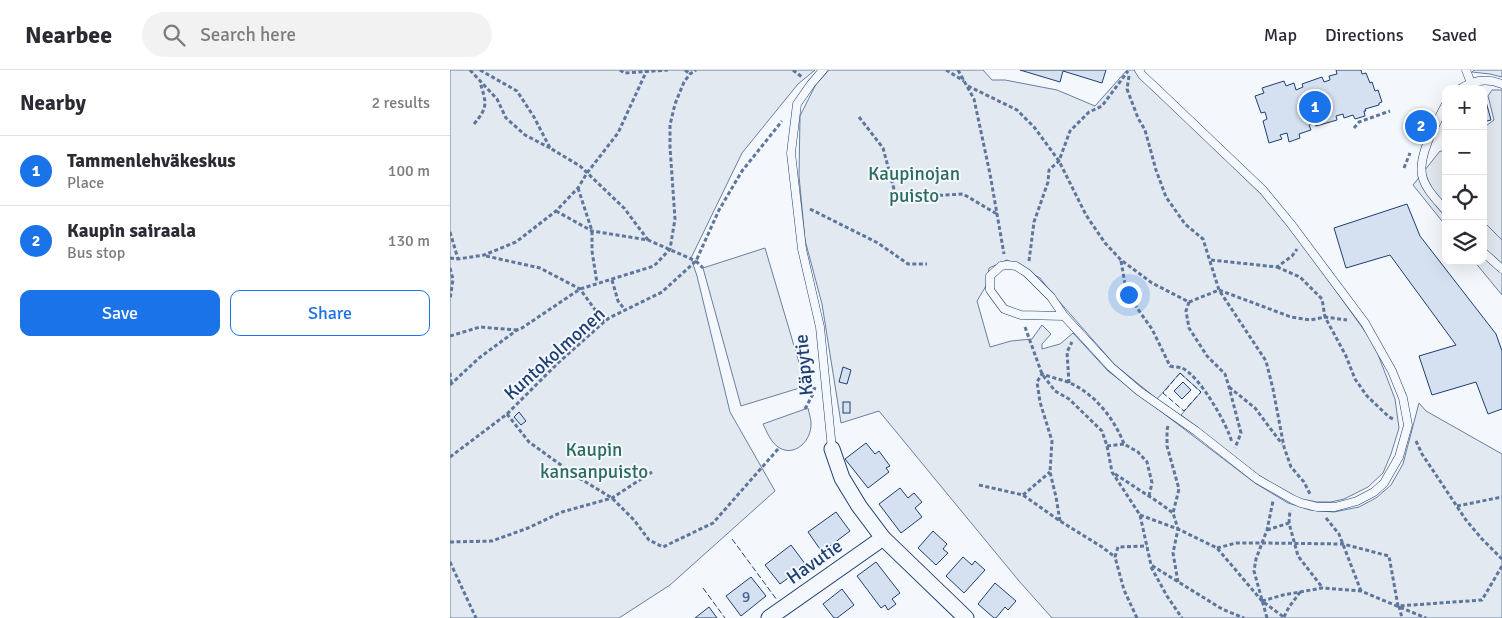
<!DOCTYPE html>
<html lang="en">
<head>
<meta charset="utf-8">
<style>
	:root { --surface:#fff; --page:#f2f2f3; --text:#2b2b33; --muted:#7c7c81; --line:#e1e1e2; --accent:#1a73e8 }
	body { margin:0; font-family:Signika,sans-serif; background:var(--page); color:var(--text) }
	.controls { position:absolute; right:15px; top:15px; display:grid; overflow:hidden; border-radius:10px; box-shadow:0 5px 20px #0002 }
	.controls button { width:45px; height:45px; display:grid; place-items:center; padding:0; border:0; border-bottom:1px solid var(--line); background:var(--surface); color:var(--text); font:25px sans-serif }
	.you { position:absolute; left:678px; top:224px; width:18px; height:18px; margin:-12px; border:4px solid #fff; border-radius:50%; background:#1a73e8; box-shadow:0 0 0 8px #1a73e833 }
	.badge { display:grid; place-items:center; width:32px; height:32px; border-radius:50%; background:var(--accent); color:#fff; font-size:16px; font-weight:700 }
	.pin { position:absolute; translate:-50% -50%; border:2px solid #fff; box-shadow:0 1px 5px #0006 }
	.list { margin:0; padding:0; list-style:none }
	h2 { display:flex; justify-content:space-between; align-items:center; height:65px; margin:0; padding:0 20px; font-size:21px }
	h2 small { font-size:16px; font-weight:400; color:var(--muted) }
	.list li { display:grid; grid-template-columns:32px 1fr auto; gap:15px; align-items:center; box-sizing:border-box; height:70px; padding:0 20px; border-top:1px solid var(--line) }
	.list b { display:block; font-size:19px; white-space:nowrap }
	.list p { margin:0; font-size:16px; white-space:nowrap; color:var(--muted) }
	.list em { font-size:16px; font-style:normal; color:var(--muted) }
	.actions { display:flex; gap:10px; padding:15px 20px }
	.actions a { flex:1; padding:11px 0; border:1px solid var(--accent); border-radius:10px; text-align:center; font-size:18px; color:var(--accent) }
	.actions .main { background:var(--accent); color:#fff }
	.icon { flex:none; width:28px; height:28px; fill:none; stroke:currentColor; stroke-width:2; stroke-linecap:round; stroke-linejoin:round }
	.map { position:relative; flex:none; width:1052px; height:548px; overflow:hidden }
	header { display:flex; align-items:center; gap:30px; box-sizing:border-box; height:70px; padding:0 25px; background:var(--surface); border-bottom:1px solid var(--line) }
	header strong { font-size:24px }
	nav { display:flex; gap:28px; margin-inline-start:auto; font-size:18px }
	.search { width:350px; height:45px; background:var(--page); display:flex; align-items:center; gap:12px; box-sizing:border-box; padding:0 18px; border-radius:28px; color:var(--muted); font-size:19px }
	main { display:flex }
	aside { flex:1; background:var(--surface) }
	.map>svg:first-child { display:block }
</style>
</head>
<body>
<header>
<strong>Nearbee</strong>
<div class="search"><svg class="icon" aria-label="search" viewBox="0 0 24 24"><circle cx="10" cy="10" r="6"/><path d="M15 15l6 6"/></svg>Search here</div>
<nav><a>Map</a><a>Directions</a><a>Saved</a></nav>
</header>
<main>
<aside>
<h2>Nearby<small>2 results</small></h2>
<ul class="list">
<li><span class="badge">1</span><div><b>Tammenlehväkeskus</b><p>Place</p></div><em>100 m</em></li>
<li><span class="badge">2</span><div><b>Kaupin sairaala</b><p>Bus stop</p></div><em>130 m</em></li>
</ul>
<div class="actions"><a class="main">Save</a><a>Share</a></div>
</aside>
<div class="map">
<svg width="1052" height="548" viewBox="0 0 1052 548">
	<rect width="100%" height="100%" fill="#f4f7fb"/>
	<!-- green -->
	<g fill="#e3e9f0" stroke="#687fa3">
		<path d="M0,0H365L348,14L292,83L241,188L247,206L280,342L325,421L220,515L169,548H0Z"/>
		<path d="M379,0H533L542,10H555L607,20L645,36L677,0H684L814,127L853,175L924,274L945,329L949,358L941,384L933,403L918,417L894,429L881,432H867L852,429L842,425L808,405L731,345L751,322L730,303L707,329L665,295L600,221L590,208L557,190L539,198L536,216L527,231L540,277L561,271L582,269L592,255L601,264L592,274V279L610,274L623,263L658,301L805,413L838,433L860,440L884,442L909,437L926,428L941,415L953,394L969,333L976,341L1052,384V548H602L569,511L429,341L391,353L372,234L355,170L349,106L350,46L366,14Z"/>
		<path d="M1024,0H1052V7L1040,4L1022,2Z"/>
		<path d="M1042,20H1052V170L1033,151V58L1044,50L1038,26Z"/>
		<path d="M315,178L356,316L291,336L253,198Z"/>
		<path d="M358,338C359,343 361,349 361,353C362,371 344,388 328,377C320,371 317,362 313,354Z"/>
	</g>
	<!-- parking -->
	<g fill="#e3e8f0" stroke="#687fa3">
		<path d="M990,81L996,82V156L963,115Z"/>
		<path d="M1033,151L1052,170V225L1024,191H1033Z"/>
	</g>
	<!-- building -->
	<g fill="#d5e0f0" stroke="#1d3f73">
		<path d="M570,0H656L652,13L613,1L610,12Z"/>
		<path d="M886,0H911L912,4L916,3L920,13L922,12L925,21L928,20L932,32L929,33V35L915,39L916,41H914L915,46L905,49L903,45L894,48L893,44L886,46L887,50L866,56L865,53L859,55L861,60L849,64L850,68L839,72L837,63L830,65L832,69L819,73L813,51L817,49L815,42L811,43L805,26L814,23L812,18L834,11L836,16L844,13L846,20L853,17L852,14L872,7L874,12L880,10L879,6L887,4Z"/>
		<path d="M1035,28L1041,50L1033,52V29Z"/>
		<path d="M957,134L970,166L1046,264L1052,281V339L1038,344L1026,312L982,325L969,286L1006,275L940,185L896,198L884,158Z"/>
		<path d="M393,297L401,300L397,314L389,312Z"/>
		<path d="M733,312L741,320L732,329L724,321Z"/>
		<rect x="393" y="332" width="7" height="11"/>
		<path d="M69,342L76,351L71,355L64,347Z"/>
		<path d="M416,373L425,384L429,381L440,396L436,398L439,402L418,418L395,389Z"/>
		<path d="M450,418L458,428L464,423L472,432L465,438L472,447L451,463L429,434Z"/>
		<path d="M386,442L400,461L372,482L358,462Z"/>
		<path d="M483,461L497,474L493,479L498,483L486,495L468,478Z"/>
		<path d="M341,475L356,495L330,514L315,495Z"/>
		<path d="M513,487L522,495L525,491L535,500L514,523L496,506Z"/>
		<path d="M426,492L450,523L442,529L446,534L438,540L435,535L431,538L407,506Z"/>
		<path d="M301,507L316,526L291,546L276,526Z"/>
		<path d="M545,513L566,531L558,540L555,537L546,548H544L528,534Z"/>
		<path d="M392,519L404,535L387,548H384L373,534Z"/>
		<path d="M259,537L267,548H245Z"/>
	</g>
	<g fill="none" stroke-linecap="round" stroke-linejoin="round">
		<defs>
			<g id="service">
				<path d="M373,0L361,14L347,34L341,83L352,179L370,257L382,379"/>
				<path d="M1016,0L1021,13"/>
				<path d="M1010,19C1023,10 1037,8 1052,14"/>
				<path d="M996,34C987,51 968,85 972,105C975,119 987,130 996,141"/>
				<path d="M1033,182L1052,199"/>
				<path d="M614,246L571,245L554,239L540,220V206L551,196L557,195L566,196L577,203L601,227L614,246L661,297L689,321L746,361L807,409L842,429L851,433L867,437H885L907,431L924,422L934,413L949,387L958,355L953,328L942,301L915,253L841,154L813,120L706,18L692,5L689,0"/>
			</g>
			<g id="minor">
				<path d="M382,379L392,408L409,436L433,468L516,548"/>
				<path d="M319,548L433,468"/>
			</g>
		</defs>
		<!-- service casing -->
		<use href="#service" stroke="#1d3f73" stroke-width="9"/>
		<!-- minor casing -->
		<use href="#minor" stroke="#1d3f73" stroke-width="17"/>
		<!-- path -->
		<g stroke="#5e769c" stroke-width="3" stroke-dasharray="4 2.5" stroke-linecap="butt">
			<path d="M20,0L47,29L56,48L75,65L100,78"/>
			<path d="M30,0L67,21L84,47L100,78L130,96L174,138L198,170"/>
			<path d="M170,0L174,3L218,0"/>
			<path d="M235,0L240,4"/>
			<path d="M343,0L352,7"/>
			<path d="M496,0L514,11"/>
			<path d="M508,0L524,29L540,104L554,184"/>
			<path d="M679,6L677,19L688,48L695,60L706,100L716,127L735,154L753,169L769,220L816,291L823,319L834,377L841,397L854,412L860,424"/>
			<path d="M518,16L567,40L584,57L609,91L636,145L655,173L671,190L702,213L739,232L769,220L841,247L860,250L875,247L897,250"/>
			<path d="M409,47L433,78L445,123L478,126L513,124L547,144"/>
			<path d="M24,54C39,36 36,33 30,12"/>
			<path d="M904,58L909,52L940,41"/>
			<path d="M954,98L960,83"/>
			<path d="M128,118L142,161V181L147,213"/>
			<path d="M360,139L428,173L458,194H477"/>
			<path d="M106,141L142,161L198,170L246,191"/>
			<path d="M0,162L8,189"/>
			<path d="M36,186L90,198L130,219L154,252"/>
			<path d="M0,188L8,189L34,185L66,172L106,141L128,118L137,103L168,63L197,0"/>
			<path d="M761,190L827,197L842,186L847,179"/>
			<path d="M246,191L253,198"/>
			<path d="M579,191L584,152L598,112L599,100L609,91L620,61L639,42L652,36L678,1"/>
			<path d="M671,191L675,214L687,238L702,259L720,296C724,297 729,297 732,298C749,305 778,355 782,373"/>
			<path d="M827,197L850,207L872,229L875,247L896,286L905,309L917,326L939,347L945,350"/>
			<path d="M0,198L3,209L0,230"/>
			<path d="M162,210L168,231L175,240"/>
			<path d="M739,232L736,241L739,258L757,286L775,304L779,317L791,363L785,378"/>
			<path d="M575,257L592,304L605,321L619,329L652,361L657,376L662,402L690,445L701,495L772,539L794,548"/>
			<path d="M0,266L30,257L67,260"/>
			<path d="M0,303L1,314"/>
			<path d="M619,313L617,282L622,272"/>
			<path d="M0,315L29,288L67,260L72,258L130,219L204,196L220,179L225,149L220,77V55L225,34L234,12L240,4L246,0"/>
			<path d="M356,316L366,319"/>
			<path d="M779,317L805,338L832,374"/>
			<path d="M355,339L364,322"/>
			<path d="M57,344L79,372L129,408L162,428L184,450L199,470L213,477L263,453L329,378"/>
			<path d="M718,356L717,360V376L729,419L723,443"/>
			<path d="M966,371L972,384L1016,450L1032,469L1052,489"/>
			<path d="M657,376L674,374"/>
			<path d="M0,387L57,344L108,293L154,252L159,248L212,222L246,191L269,140L292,101L332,51"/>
			<path d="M665,404L711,434L723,443L728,459L723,483L728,512"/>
			<path d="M529,415L573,425L610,451L652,477L665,487"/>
			<path d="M573,425L600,402"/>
			<path d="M1007,436L1052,427"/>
			<path d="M690,445L728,459L767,478L812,531L835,548"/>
			<path d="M876,448L889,464L911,521"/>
			<path d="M610,451L606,427L600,402L602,371L590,332L587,312L592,304C600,307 609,309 618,312C644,323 664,348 674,374L688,382L697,392L702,413L699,426"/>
			<path d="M839,453L840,440"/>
			<path d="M817,460L839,453L848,486L872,517"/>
			<path d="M0,472L42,471L78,458L112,442L162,428L202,402"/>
			<path d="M767,478L786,473H812L817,460L823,431"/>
			<path d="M0,492L26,548"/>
			<path d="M701,497L717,526L732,548"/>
			<path d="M812,531L833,525L872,518L911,521L976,548"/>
			<path d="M949,536L952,548"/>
			<path d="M834,547L839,537L851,521"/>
			<path d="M687,548L674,520L665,487L668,477L697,476"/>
			<path d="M817,548L804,501L806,489L812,473L893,474L939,486L948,536L1032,530L1052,496"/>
		</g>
		<!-- service -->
		<use href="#service" stroke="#f4f7fb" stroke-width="8"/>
		<!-- minor -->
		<use href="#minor" stroke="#f4f7fb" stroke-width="15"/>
		<!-- fence -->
		<g stroke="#1d3f73" stroke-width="1" stroke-dasharray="6 2.5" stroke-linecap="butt">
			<path d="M730,303L751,322L734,341L713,323Z"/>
			<path d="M282,469L327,530"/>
			<path d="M253,518L275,548"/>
		</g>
	</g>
	<g text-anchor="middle" stroke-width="4" stroke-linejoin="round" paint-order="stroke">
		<!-- number labels -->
		<g font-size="16" fill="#4b6792">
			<text x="296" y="532">9</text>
		</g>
		<!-- park labels -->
		<g font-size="19" fill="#2c6c60" stroke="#f4f7fb">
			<text x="464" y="110">Kaupinojan<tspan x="464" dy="22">puisto</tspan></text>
			<text x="144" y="386">Kaupin<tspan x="144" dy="22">kansanpuisto</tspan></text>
		</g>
		<!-- street labels -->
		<g font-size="19" fill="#1d3f73" stroke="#f4f7fb">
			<text transform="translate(104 283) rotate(-42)" y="7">Kuntokolmonen</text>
			<text transform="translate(353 295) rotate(-95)" y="7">Käpytie</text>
			<text transform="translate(364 491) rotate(-35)" y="7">Havutie</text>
		</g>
	</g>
</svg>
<div class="controls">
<button>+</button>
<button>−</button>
<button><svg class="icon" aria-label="locate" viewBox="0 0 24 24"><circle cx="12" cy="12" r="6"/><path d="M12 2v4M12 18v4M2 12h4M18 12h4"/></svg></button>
<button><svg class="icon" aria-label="layers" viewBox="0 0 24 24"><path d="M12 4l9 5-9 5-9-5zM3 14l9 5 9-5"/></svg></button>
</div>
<div class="you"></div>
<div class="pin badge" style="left:865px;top:37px">1</div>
<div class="pin badge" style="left:971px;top:56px">2</div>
</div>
</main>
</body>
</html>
